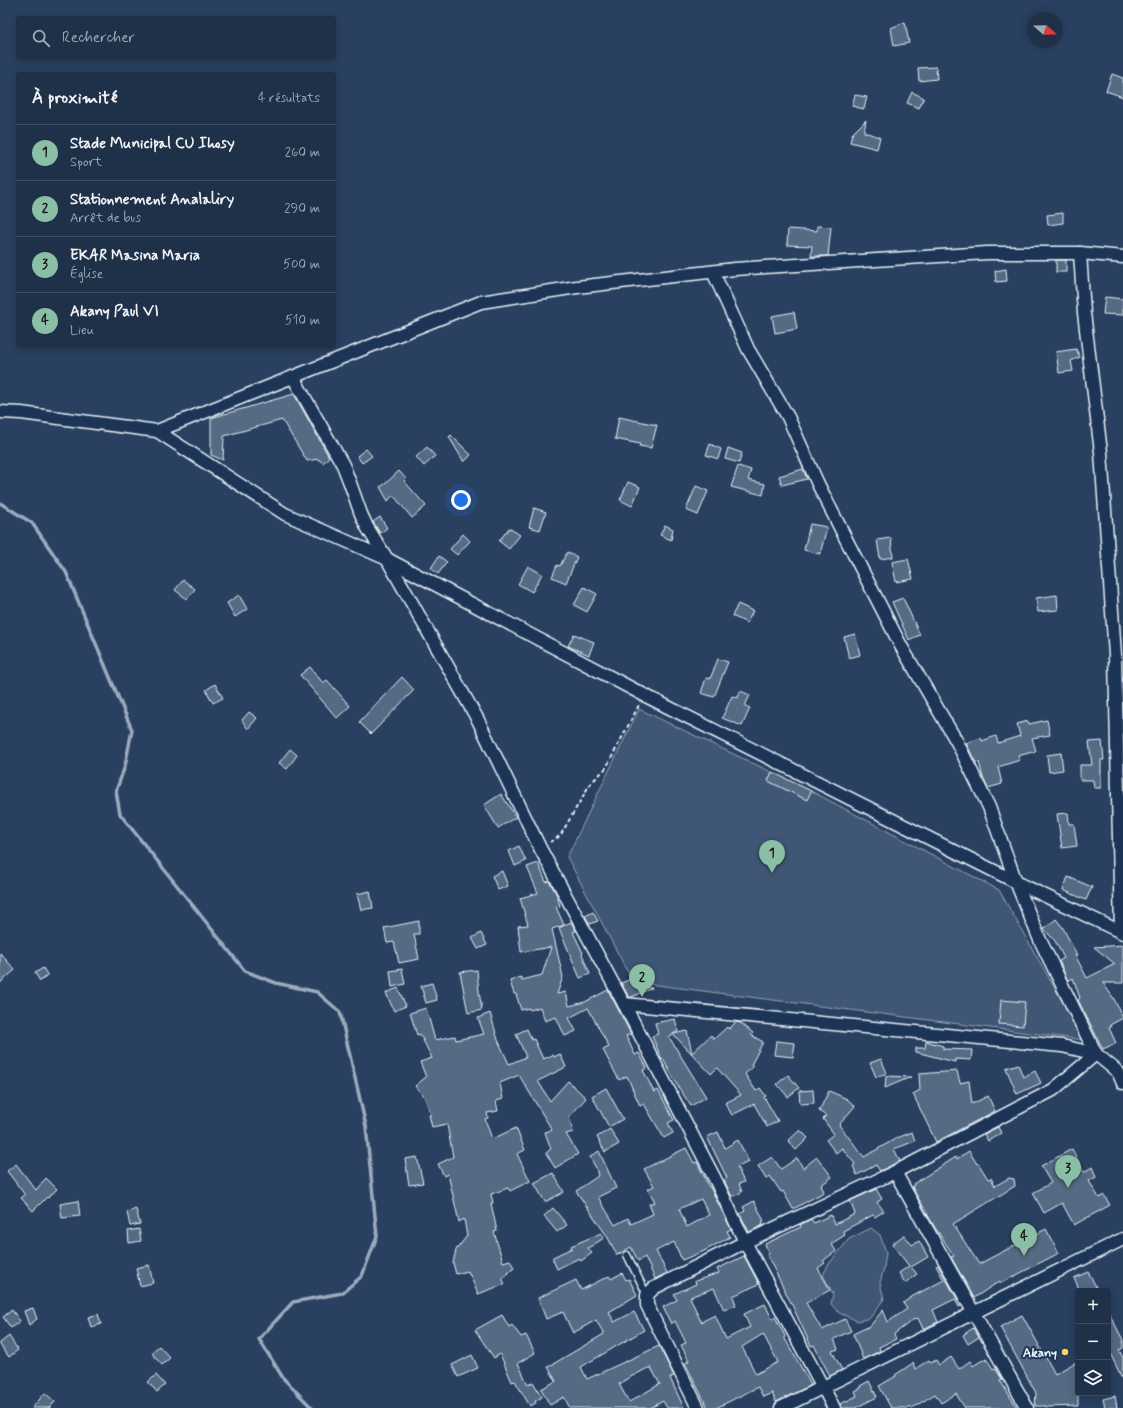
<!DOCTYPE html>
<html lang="fr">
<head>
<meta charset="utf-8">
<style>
	:root { --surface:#1f3049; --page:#2c3c53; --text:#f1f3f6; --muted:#a1a9b4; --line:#3c4b61; --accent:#8abfa5 }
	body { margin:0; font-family:Mynerve,sans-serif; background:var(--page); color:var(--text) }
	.controls { position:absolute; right:12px; bottom:12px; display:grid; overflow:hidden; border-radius:4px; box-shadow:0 2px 10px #0003 }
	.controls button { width:36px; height:36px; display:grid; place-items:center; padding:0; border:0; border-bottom:1px solid var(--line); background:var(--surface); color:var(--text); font:20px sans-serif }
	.compass { position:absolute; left:1027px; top:12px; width:36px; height:36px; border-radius:50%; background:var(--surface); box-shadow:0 2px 10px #0003; rotate:110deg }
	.you { position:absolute; left:461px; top:500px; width:14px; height:14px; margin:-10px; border:3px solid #fff; border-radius:50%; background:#1a73e8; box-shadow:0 0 0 6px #1a73e833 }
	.badge { display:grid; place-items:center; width:26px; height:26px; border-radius:50%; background:var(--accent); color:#111; font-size:13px; font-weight:700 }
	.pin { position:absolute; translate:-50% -33px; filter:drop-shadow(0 1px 2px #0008) }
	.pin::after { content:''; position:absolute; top:21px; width:14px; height:12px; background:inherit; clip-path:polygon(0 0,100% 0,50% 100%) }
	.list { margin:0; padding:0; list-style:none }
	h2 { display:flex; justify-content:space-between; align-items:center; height:52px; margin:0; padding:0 16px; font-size:17px }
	h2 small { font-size:13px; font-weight:400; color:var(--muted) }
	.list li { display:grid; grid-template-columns:26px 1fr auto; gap:12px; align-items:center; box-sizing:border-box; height:56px; padding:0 16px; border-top:1px solid var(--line) }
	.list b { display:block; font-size:15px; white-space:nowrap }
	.list p { margin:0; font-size:13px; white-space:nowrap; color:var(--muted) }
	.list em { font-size:13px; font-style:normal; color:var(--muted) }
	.icon { flex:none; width:22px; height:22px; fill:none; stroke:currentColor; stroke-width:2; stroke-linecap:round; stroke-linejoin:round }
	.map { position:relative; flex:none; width:1123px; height:1408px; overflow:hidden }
	.search { position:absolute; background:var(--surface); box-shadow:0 2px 10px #0003; left:16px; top:16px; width:320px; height:44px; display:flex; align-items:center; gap:10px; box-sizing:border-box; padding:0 14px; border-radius:4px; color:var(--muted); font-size:15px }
	.panel { position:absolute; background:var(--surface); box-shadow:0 2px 10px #0003; left:16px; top:72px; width:320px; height:276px; border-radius:4px }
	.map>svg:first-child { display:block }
</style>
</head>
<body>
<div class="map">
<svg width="1123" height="1408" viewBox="0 0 1123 1408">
	<rect width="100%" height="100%" fill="#294061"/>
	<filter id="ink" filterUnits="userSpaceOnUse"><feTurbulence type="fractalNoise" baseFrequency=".025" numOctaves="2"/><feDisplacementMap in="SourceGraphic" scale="8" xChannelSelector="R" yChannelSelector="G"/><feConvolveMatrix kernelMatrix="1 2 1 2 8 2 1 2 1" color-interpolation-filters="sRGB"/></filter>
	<g filter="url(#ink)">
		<!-- green -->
		<g fill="#415774" stroke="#94a4b6">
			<path d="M639,709L811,791L999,890L1084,1040L633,982L567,857Z"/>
			<path d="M871,1228L880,1235L886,1252L884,1268L880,1283L884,1299L870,1318L858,1321L839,1313L831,1304L833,1294L823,1275L828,1265L849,1239Z"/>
		</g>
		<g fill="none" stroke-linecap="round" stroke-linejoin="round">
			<!-- stream -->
			<path stroke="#9dabbd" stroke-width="3.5" d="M0,503L32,523L66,572L132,730L125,766L116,791L120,814L245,971L276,983L317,992L340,1012L366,1126L377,1236L362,1276L342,1293L293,1302L259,1339L283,1378L312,1408"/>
		</g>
		<!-- building -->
		<g fill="#556a83" stroke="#e8f1f8" fill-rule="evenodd">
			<path d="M905,22L909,43L894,46L891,28Z"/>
			<path d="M936,67L937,79L919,81L918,68Z"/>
			<path d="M1112,74L1123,78V97L1106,91Z"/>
			<path d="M912,92L924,98L919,108L907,103Z"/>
			<path d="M855,95L867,97L864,109L852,106Z"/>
			<path d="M866,120L864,132L880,137L877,149L850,142L852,134Z"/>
			<path d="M1063,213V223L1048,225L1047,215Z"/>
			<path d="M817,226L831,227L828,256H811L812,246L787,245L788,229L817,231Z"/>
			<rect x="1056" y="260" width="10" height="12"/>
			<path d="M1006,269L1007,281L996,282L995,271Z"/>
			<path d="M1105,297L1123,299V315L1103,314Z"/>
			<path d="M794,312L797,329L775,333L772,316Z"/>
			<path d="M1076,349L1080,357L1071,361L1073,371L1059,373L1056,352Z"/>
			<path d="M294,394L329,457L323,463L318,459L307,461L282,420L224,436L223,460L211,455V418Z"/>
			<path d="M619,417L657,425L651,448L639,446L640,444L615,439Z"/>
			<path d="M451,435L471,455L464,462L449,437Z"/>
			<path d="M710,444L721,449L718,459L706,455Z"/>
			<path d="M427,447L435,456L424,466L416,457Z"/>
			<path d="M728,448L742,453L739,463L725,459Z"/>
			<path d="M366,449L372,456L362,463L357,456Z"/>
			<path d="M738,466L751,470L748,480L765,484L763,495L731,487Z"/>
			<path d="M803,469L807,479L782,485L779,476Z"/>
			<path d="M399,471L406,479L404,481L426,506L412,518L393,495L388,501L380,487L385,484Z"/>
			<path d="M628,482L640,487L632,506L620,500Z"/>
			<path d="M696,486L708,491L698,515L686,510Z"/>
			<path d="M534,508L546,512L540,530L529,527Z"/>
			<path d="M380,517L387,528L380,533L373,522Z"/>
			<path d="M810,524L827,527L820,554L804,550Z"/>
			<path d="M665,525L673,529L671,540L660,535Z"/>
			<path d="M509,528L520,535L509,549L499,541Z"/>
			<path d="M463,534L470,541L457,555L450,549Z"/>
			<path d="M891,538L893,557L880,559L877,540Z"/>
			<path d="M567,552L577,557L566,583L552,577L557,565L560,566Z"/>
			<path d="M439,556L447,562L438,574L431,568Z"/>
			<path d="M908,559L913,579L896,582L892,562Z"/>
			<path d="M528,566L542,574L532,592L518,584Z"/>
			<path d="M183,580L195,589L187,599L175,590Z"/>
			<path d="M584,587L597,594L587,612L574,605Z"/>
			<path d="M239,595L247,609L235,617L227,603Z"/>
			<path d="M1057,595L1058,610L1038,612L1036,598Z"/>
			<path d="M903,598L920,635L909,640L892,602Z"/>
			<path d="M738,604L753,611L747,623L732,616Z"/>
			<path d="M574,634L594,642L589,655L568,646Z"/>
			<path d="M855,634L860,655L849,658L844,637Z"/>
			<path d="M718,659L728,662L714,697L701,693L706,678L710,679Z"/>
			<path d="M310,667L323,683L327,680L350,706L337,718L300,675Z"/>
			<path d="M402,677L414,690L371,734L359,722Z"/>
			<path d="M215,684L223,698L213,703L206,690Z"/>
			<path d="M740,691L750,695L745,706L750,708L742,726L722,718L732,696L738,698Z"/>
			<path d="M249,712L257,718L248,729L242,720Z"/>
			<path d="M1047,720L1050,735L1032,738L1036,751L1018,756L1020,760L998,767L1002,784L988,788L983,778L979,762L976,763L966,743L981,738L982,741L996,736L998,743L1020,736L1017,724L1028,721L1029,724Z"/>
			<path d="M1102,741L1104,760H1101V788H1094L1093,780H1080V765H1092L1089,742Z"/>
			<path d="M290,749L297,755L287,769L279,763Z"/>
			<path d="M1061,753L1063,770L1049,772L1047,755Z"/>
			<path d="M772,772L811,791L807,800L768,781Z"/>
			<path d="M501,794L516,817L498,828L484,805Z"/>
			<path d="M1068,813L1069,824H1074L1077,846L1062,848L1057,814Z"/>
			<path d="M519,846L526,861L515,866L509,851Z"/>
			<path d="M538,863L546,882L549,881L557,895L560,906L556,907L564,925L552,929L563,977L557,994L566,992L569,1006L585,1002L608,990L631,1034L626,1036L635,1055L639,1053L647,1068L643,1070L654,1092L658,1090L674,1120L668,1123L673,1133L664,1138L644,1104L640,1106L627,1076L619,1080L603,1050L609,1047L588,1008L569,1018L576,1031L565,1036L556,1017L545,1021L540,1007L530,1010L529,1008L521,1010L516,994H514L510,981L521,977L522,980L542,975L551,947L521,952L518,926L528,925L520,898L538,893L527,867Z"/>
			<path d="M502,871L508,886L498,890L492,876Z"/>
			<path d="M1068,877L1092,887L1086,900L1063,890Z"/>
			<path d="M370,891L373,908L361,910L357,894Z"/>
			<path d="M593,912L598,921L590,924L585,916Z"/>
			<path d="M1056,919L1063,928L1077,955H1075L1087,978L1115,964L1094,947L1123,945V983H1103L1114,999L1123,1018L1110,1025L1111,1027L1109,1028L1116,1043L1103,1049L1078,1000L1080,998L1073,978L1068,981L1059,961L1064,958L1055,941L1044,929Z"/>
			<path d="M419,921V934H414L419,959L399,963L394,942L387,943L384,928Z"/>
			<path d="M571,922L576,931L573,932L583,953L582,954L590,974L580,978L559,928Z"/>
			<path d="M481,933L487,945L478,949L472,938Z"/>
			<path d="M0,953L15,970L0,983Z"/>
			<path d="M43,968L48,976L40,981L35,973Z"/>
			<path d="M402,969L405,984L392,987L390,971Z"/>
			<path d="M477,970L479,992L482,1010L468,1013L460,972Z"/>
			<path d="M629,980L633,986L652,988L632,997H629L621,983Z"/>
			<path d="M432,983L437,1000L426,1003L421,986Z"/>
			<path d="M398,988L406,1006L394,1011L386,993Z"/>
			<path d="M1001,1000L1025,1002L1023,1026L999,1024Z"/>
			<path d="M426,1008L435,1040L455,1036L456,1040L484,1034L478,1018L490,1013L498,1040L509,1064L526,1057L516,1034L527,1029L532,1040L534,1039L543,1059L553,1055L554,1057L560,1054L566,1067L538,1081L550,1101L568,1081L586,1098L569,1117L573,1132L566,1134L578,1154L555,1168L546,1153L551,1149L545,1132L552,1130L519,1075L500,1083L503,1099L496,1101L498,1111L487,1113L488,1118L485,1119L492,1139L516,1128L525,1150L517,1154L530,1181L510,1191L508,1188L491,1194L493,1203H491L497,1231L494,1232L503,1262L510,1260L514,1268L502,1278L505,1284L478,1294L470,1275H469L468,1271L456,1274L453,1263L456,1250L467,1236L464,1219L459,1222L448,1174L444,1176L438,1164L453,1157L447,1124L432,1127L429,1115H431L425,1098L415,1086L426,1077L420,1062L432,1058L420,1034L417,1035L410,1013Z"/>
			<path d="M675,1019L678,1031L669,1037L706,1097L691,1106L679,1088L663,1059L662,1060L652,1036L658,1034L655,1023Z"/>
			<path d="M736,1022L741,1023L753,1033L751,1035L763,1042L751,1065L753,1067L745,1074L756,1091L760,1088L766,1096L764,1097L778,1121L767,1127L754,1104L732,1115L725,1103L741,1095L717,1068L711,1074L673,1034L687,1031L692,1053L711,1035L714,1039L727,1027L729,1029Z"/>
			<path d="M776,1041L795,1043L793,1057L774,1055Z"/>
			<path d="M926,1041L943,1046V1049L972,1050L971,1060L955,1059V1062L916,1052V1048H925Z"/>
			<path d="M881,1059L887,1073L876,1077L870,1063Z"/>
			<path d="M1018,1064L1023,1077L1035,1071L1041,1083L1017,1094L1006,1068Z"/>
			<path d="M957,1071L960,1083L969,1081L972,1104L988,1096L995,1111L936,1142L913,1094L920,1090L919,1074Z"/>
			<path d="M788,1075L799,1088L788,1097L777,1084Z"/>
			<path d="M886,1076L911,1077L885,1088Z"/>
			<path d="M606,1088L623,1119L609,1127L592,1096Z"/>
			<path d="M813,1090L814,1103L800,1104L799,1091Z"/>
			<path d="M829,1091L847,1099L855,1106L839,1125L864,1157L895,1139L912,1132L915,1141L894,1149L900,1161L880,1171L876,1165L857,1175L853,1166L855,1164L842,1148L836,1153L826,1140L834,1134L823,1119L826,1116L819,1111Z"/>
			<path d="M998,1127L1001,1133L988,1141L984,1134Z"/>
			<path d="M610,1129L619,1144L605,1152L597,1137Z"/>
			<path d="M800,1130L808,1138L796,1150L788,1141Z"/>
			<path d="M718,1132L725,1148L738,1140L749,1162L737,1167L744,1182L739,1184L742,1192L732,1197L724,1180L727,1178L707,1137Z"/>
			<path d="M686,1148L694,1163L697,1162L709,1187H710L731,1229L727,1231L730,1237L704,1251L682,1260L674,1242L656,1251L667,1273L655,1279L645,1257L638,1261L631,1247L617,1255L607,1236L576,1191L598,1176L596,1168L590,1157L599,1151L616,1188L598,1197L615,1225L628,1218L631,1224L653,1214L649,1204L655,1202L648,1189L654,1186L644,1169ZM701,1199L709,1215L687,1227L679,1209Z"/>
			<path d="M1072,1149L1084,1172L1092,1167L1096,1177L1089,1181L1099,1198L1104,1195L1110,1205L1074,1225L1062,1203L1044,1213L1033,1193L1051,1183L1041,1166Z"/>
			<path d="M969,1151L977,1164L978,1163L988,1179L991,1178L995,1186L1009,1178L1014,1179L1015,1186L953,1224L979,1264L1046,1229L1059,1253L1001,1283L1000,1281L974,1298L951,1257L954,1256L934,1226L912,1187L914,1186L913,1184L956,1157L957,1159Z"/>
			<path d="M417,1157L423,1183L409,1185L405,1159Z"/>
			<path d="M772,1157L781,1169L797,1158L803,1168L817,1157L832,1177L821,1185L824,1192L793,1209L783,1191L781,1192L770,1176L766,1179L758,1166Z"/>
			<path d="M16,1164L36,1190L46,1178L57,1189L48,1198L47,1197L33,1211L21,1198L25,1195L7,1171Z"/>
			<path d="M553,1173L564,1192L545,1202L534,1183Z"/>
			<path d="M876,1189L882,1199L877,1202L884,1211L875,1217L873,1215L843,1231L845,1235L831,1244L836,1251L823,1261L825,1263L818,1268L830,1290L806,1303L822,1330L845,1319L851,1331L834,1339L838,1349L832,1351L842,1370L830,1376L814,1345L811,1346L793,1307L767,1255L769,1254L765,1244L801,1227L800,1225L811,1219L814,1223L831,1215L835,1224L855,1214L850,1201Z"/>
			<path d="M78,1201L80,1216L62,1218L60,1204Z"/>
			<path d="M754,1201L764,1221L762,1222L763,1225L749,1232L740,1214L745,1211L743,1207Z"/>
			<path d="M553,1208L567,1225L557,1232L544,1216Z"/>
			<path d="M136,1209L140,1224L130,1226L127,1212Z"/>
			<path d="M139,1229L141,1241L129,1243L128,1231Z"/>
			<path d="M601,1233L604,1238L588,1248L592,1253L581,1261L579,1258L557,1269L553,1260V1257L572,1248L571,1246Z"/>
			<path d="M904,1235L912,1245L919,1241L928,1257L911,1267L917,1274L905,1283L899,1273L909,1266L892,1244Z"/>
			<path d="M744,1256L759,1284L733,1296L736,1305L724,1310L714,1288L690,1297L701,1322L715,1315L726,1339L750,1327L744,1314L765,1304L772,1319L775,1317L785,1336L784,1337L811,1385L776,1402L772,1393L763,1397L758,1387L716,1408H708L685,1363L689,1361L681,1345L686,1343L675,1321L671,1324L663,1307L677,1300L674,1294L696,1284L695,1281L719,1273L717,1269ZM763,1334L778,1362L756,1374L742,1347Z"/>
			<path d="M149,1265L153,1283L140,1286L136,1268Z"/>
			<path d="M938,1265L961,1306L959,1307L955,1299L933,1310L938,1322L923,1329L918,1318L914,1320V1319L894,1334L896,1339L879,1347L880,1351L863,1359L853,1334L870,1326L883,1310L888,1322L907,1309L903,1303L913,1296L944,1280L936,1266Z"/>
			<path d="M1088,1272L1091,1277L1098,1291H1080L1074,1278Z"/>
			<path d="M622,1273L626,1280L629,1279L637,1295L609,1312L614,1322L634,1312L644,1330L581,1367L587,1379L659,1346L674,1376L670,1378L684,1408H667L663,1401L650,1408H570L564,1397L550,1405L541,1389L556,1381L548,1367L604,1334L596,1320L573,1333L563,1312L546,1319L538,1298L576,1280L581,1290L609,1276L611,1279ZM648,1368H651L660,1384L629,1402L619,1384L623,1382V1381Z"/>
			<path d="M33,1308L37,1319L29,1325L24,1311Z"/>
			<path d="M12,1310L20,1321L11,1328L3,1317Z"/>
			<path d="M1108,1311L1123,1340V1348L1119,1350L1123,1358V1380L1108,1349Z"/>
			<path d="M98,1314L101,1324L91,1327L88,1317Z"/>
			<path d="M502,1315L509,1327L512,1325L521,1337L526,1335L535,1353L518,1363L528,1385L533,1382L542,1397L535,1401L536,1403L530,1406L515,1381L512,1382L500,1354L494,1358L475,1330Z"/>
			<path d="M1022,1315L1055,1374L1078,1361V1406L1046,1407V1406H1035L1036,1393L1000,1327Z"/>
			<path d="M973,1328L979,1337L968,1344L963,1335Z"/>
			<path d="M9,1336L18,1350L9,1357L0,1345V1343Z"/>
			<path d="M159,1346L170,1358L162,1365L153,1355V1351Z"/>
			<path d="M472,1355L478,1368L458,1377L452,1365Z"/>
			<path d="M951,1357L959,1369L970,1361L973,1366L986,1358L993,1369L995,1368L1002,1379L1000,1380L1017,1408H965L956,1394L941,1403L935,1394L912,1408H891L879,1386L896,1376L895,1375L913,1363L915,1369L929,1360L931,1363L936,1360L939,1365Z"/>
			<path d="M156,1375L165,1385L157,1392L148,1382Z"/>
			<path d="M869,1381L877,1397L855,1408H841L840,1404L857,1396L855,1391L861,1388L860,1386Z"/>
			<path d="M45,1393L55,1402L49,1408H32Z"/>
			<path d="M1115,1396L1117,1408H1105L1103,1399Z"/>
		</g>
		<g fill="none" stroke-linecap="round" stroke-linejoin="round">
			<defs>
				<path id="lane" d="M627,1255L647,1295"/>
				<g id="street">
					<path d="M1080,253L1084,313L1101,452L1115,655L1121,932"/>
					<path d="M293,377L343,465L350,483L361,514L367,527L387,559L478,720L540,848L624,1004L716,1181L745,1242L834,1408"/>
					<path d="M0,412L21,413L157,431L285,514L387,559L644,695L1016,882L1123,933"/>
					<path d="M157,431L481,302L577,287L735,269L987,253H1080L1123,257"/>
					<path d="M624,1004L1062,1046L1096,1054L1118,1072L1123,1083"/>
					<path d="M895,1172L1027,1408"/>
					<path d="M698,1408L647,1305V1295L654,1288L745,1242L895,1172L1053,1090L1096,1054L1040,940L1016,882L989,807L957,742L901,646L849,545L818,484L788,417L748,349L713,272"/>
					<path d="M781,1408L1123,1239"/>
				</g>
			</defs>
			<!-- lane casing -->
			<use href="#lane" stroke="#e8f1f8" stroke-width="9"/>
			<!-- street casing -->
			<use href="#street" stroke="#e8f1f8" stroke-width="15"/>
			<!-- path -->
			<path stroke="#e8f1f8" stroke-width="2" stroke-dasharray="4 3" stroke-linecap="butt" d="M550,842L560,836L590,784L606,768L639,705"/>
			<!-- lane -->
			<use href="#lane" stroke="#1d3557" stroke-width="6"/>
			<!-- street -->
			<use href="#street" stroke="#1d3557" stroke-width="12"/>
		</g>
	</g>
	<!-- markers -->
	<circle fill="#ffd166" stroke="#1d3557" stroke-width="1.5" cx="1065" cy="1352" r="4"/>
	<g text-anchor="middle" stroke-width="4" stroke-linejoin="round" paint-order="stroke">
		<!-- poi labels -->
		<g font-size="13" font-weight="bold" fill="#e8f1f8" stroke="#1d3557" text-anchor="end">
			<text x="1057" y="1357">Akany</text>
		</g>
	</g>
</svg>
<div class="controls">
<button>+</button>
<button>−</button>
<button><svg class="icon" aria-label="layers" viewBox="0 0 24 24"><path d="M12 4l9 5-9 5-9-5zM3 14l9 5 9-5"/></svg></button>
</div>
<svg class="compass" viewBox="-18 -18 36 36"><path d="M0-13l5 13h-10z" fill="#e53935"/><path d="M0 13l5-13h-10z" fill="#a1a9b4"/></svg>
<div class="you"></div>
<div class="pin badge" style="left:772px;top:873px">1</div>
<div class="pin badge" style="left:642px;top:997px">2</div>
<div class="pin badge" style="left:1068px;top:1188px">3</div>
<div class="pin badge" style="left:1024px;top:1256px">4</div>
<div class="search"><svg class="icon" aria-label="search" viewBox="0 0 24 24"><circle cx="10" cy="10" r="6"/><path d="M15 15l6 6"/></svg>Rechercher</div>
<section class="panel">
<h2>À proximité<small>4 résultats</small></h2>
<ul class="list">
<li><span class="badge">1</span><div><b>Stade Municipal CU Ihosy</b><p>Sport</p></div><em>260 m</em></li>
<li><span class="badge">2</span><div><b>Stationnement Analaliry</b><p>Arrêt de bus</p></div><em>290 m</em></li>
<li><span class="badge">3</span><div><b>EKAR Masina Maria</b><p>Église</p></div><em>500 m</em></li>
<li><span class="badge">4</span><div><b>Akany Paul VI</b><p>Lieu</p></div><em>510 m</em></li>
</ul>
</section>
</div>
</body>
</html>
